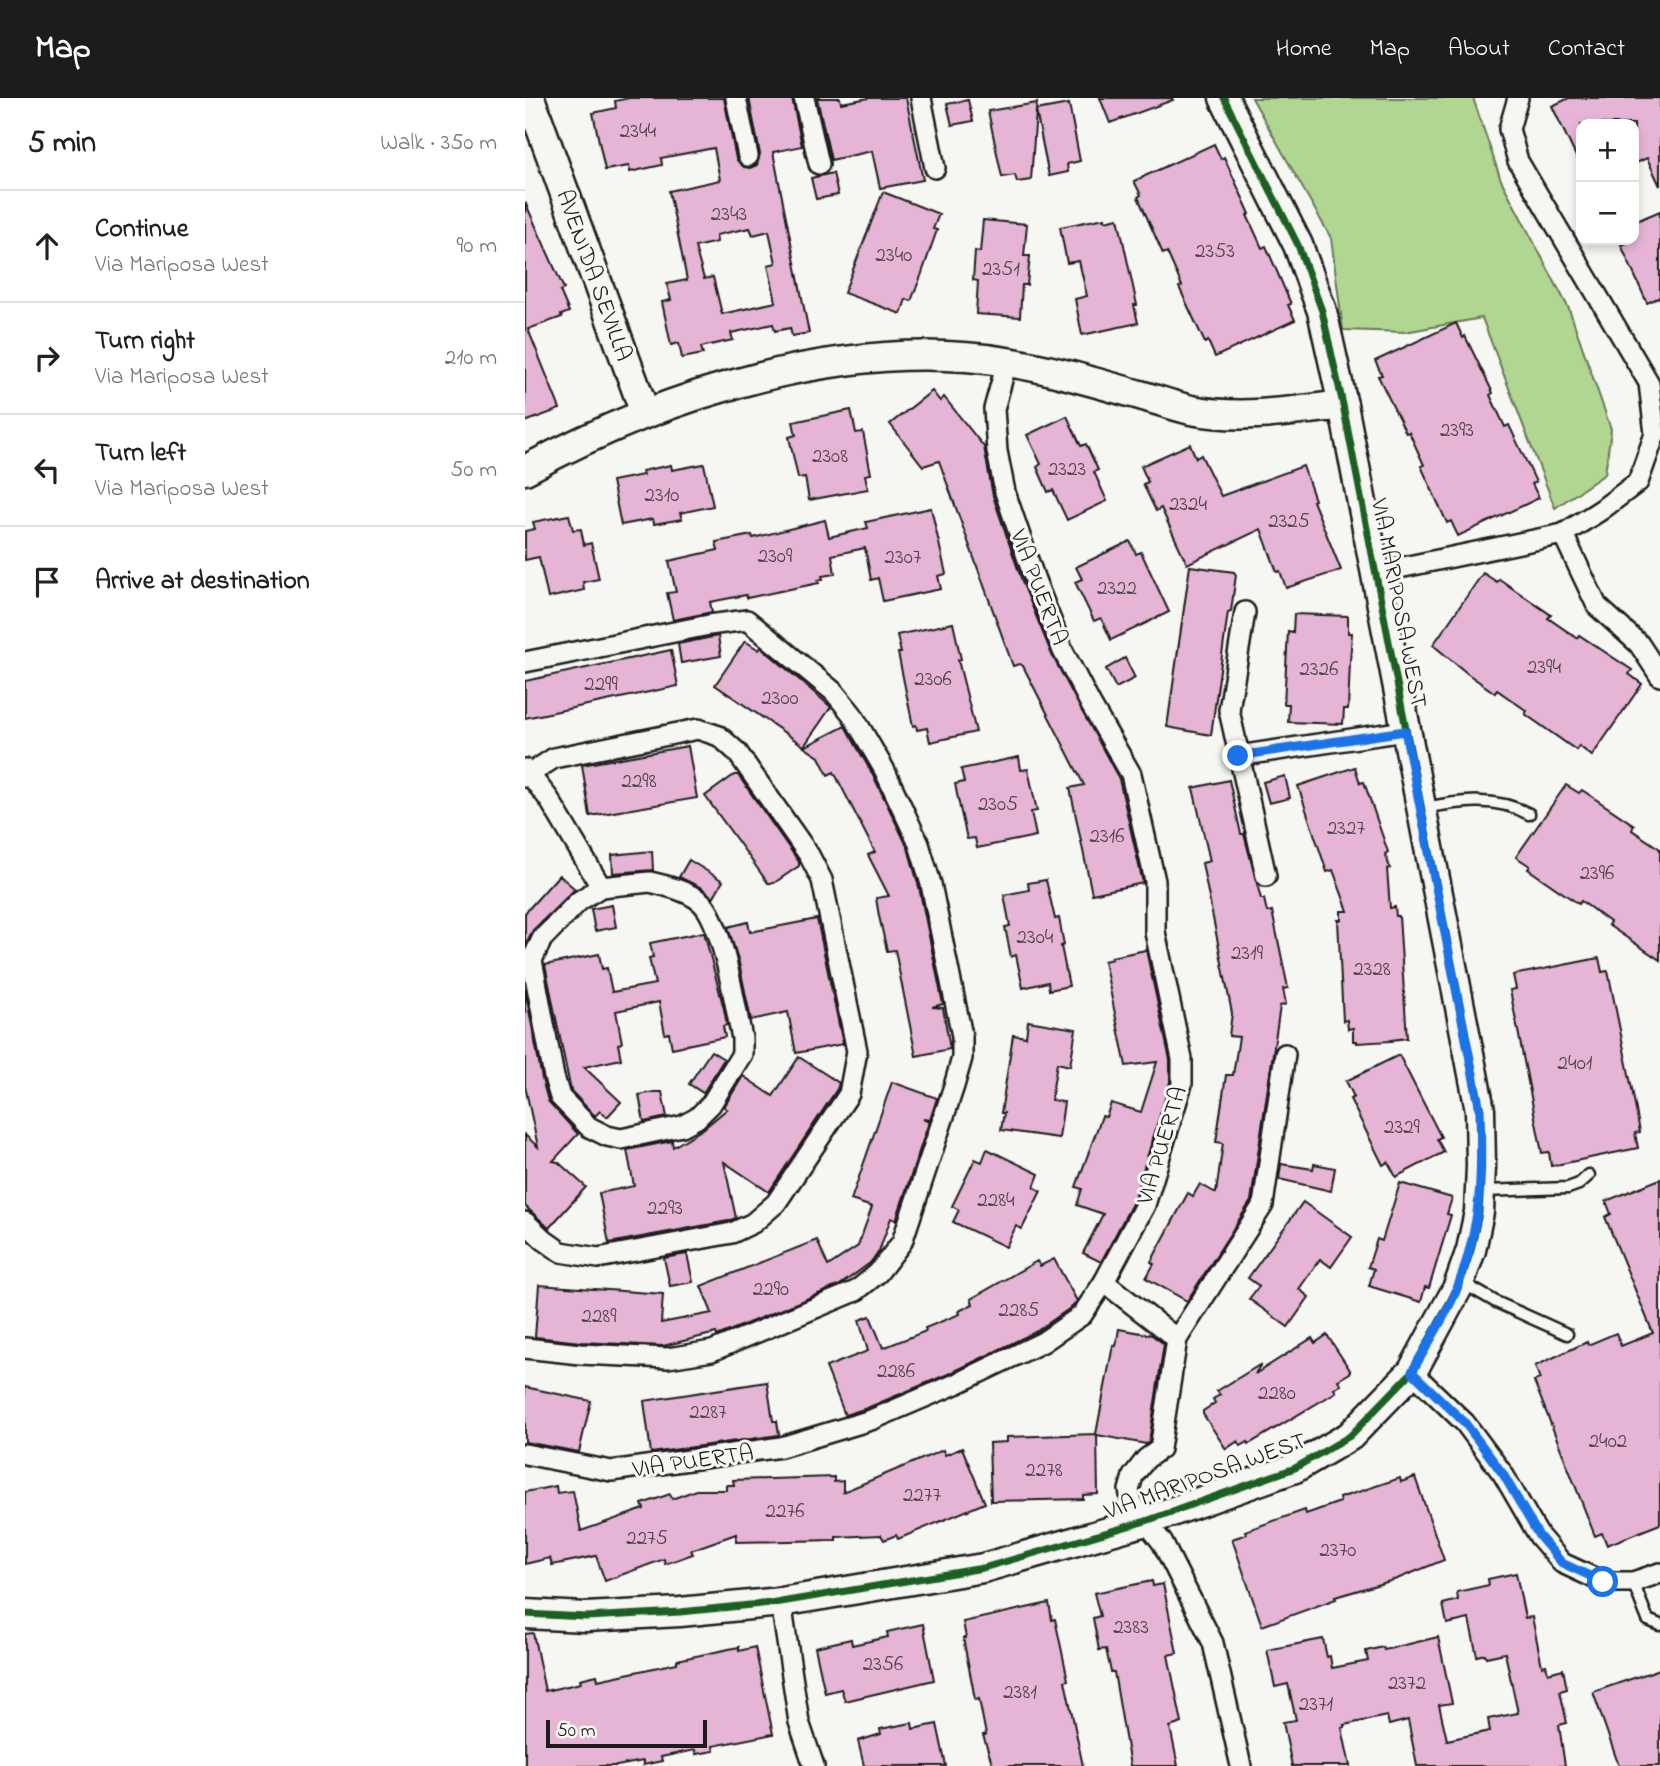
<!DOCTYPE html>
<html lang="en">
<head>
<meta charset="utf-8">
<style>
	:root { --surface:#fff; --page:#f2f2f2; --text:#222; --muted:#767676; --line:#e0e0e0; --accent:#1c1c1c }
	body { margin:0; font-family:"Indie Flower",sans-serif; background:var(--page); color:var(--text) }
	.controls { position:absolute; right:21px; top:21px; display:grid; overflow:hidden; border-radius:14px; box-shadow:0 4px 10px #0003 }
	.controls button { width:63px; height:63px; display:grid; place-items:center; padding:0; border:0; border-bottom:2px solid var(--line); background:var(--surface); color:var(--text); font:35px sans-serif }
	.scale { position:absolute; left:21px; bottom:18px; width:161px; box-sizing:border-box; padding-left:7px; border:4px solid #1c1c1c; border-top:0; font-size:19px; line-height:24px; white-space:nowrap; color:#1c1c1c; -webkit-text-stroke:5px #f6f6f2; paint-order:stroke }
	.stop { position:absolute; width:21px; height:21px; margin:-16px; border:5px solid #1a73e8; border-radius:50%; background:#fff }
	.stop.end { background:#1a73e8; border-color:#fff; box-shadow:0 2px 7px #0008 }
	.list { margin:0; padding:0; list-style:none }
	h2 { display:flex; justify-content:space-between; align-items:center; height:91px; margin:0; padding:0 28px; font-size:30px }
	h2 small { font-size:23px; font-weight:400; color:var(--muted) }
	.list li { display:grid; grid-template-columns:46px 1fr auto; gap:21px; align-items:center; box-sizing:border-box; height:112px; padding:0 28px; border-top:2px solid var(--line) }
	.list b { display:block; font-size:26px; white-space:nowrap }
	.list p { margin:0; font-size:23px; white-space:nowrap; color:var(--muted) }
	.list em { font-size:23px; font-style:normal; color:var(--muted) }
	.icon { flex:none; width:38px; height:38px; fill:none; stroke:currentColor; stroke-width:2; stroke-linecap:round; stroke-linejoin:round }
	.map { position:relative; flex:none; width:1135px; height:1668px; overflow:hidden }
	header { display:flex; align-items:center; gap:42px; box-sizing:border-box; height:98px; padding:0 35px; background:var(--accent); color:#fff }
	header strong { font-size:33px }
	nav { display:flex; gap:38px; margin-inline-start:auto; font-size:24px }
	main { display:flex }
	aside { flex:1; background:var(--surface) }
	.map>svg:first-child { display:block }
</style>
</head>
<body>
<header>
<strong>Map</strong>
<nav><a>Home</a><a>Map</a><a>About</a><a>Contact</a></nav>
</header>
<main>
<aside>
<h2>5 min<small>Walk · 350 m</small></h2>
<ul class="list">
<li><svg class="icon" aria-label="ahead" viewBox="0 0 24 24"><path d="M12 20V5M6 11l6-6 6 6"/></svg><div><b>Continue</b><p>Via Mariposa West</p></div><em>90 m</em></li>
<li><svg class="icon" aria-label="right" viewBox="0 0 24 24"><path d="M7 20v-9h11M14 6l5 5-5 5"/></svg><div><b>Turn right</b><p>Via Mariposa West</p></div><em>210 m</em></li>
<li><svg class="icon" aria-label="left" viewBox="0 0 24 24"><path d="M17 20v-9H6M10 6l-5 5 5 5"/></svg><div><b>Turn left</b><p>Via Mariposa West</p></div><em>50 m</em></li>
<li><svg class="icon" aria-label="arrive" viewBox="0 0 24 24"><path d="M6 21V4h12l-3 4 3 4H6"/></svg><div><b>Arrive at destination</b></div></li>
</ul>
</aside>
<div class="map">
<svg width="1135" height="1668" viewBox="0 0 1135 1668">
	<rect width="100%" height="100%" fill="#f6f6f2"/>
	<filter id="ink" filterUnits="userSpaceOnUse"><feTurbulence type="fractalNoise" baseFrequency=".0143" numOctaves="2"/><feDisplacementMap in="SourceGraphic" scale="14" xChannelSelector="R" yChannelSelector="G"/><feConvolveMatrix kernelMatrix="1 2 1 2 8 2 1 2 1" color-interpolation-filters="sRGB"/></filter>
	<g filter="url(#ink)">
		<!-- green -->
		<path fill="#b0d691" stroke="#667956" stroke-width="2" d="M727,0H948L976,82L1044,211L1086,331L1080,376L1030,410L957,220L880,234L818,232L806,140Z"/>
		<!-- building -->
		<g fill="#e6b5d5" stroke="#1c1c1c" stroke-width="2" fill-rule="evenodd">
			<path d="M104,0H199L211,61L219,69L225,70L232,67L235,56L224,0H267L277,48L248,54L284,235L267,238L265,230L250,233L248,226L206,235L208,242L176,249L178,256L157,260L154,245L146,247L137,204L146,202L142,186L162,182L144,93L195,82L189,50L136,60L137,67L105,74L104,68L80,72L68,15L91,10L90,3ZM225,130L228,137L244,133L251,165L243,167L251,204L197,216L188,179L179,181L170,149L192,144L191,137Z"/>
			<path d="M292,0H315L316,5L344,0H381L398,82L355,90L347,53L306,62Z"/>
			<path d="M575,0H647L648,2L585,25Z"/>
			<path d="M1044,0H1135V88L1122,60L1109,66V26H1056V69L1027,8Z"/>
			<path d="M443,2L448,23L427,27L422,6Z"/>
			<path d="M512,5L511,12L544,6L555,63L542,66L543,74L524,78L511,13L506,82L492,84L490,77L477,79L463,13Z"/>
			<path d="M689,46L696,61L699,59L725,116L722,117L737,150L741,148L766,206L763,207L770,222L690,259L683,243L680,245L654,189L657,188L642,154L638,156L613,99L616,97L609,83Z"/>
			<path d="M308,75L313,97L291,101L286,80Z"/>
			<path d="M358,94L414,116L408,131L412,132L396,178L386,203L381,201L376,216L319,195Z"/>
			<path d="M0,104L39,191L35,193L44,214L36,217L37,219L3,231L35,311L0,324Z"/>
			<path d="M1135,113V199L1122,205L1096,147L1109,142V124Z"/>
			<path d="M580,120V123L593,120L612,207H609L613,225L557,237L550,201L562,198L554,163L542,165L535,129Z"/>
			<path d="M458,122L502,126L499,158H505L502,187H497L495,219L451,216L453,183L448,182L450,153L455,154Z"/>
			<path d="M931,225L938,240L940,238L968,295L965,297L980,329L984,327L1011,384L1007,386L1014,400L933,438L926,423L922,425L896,368L899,367L884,334L881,335L853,278L857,277L850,263Z"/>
			<path d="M407,293L415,303L419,299L459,349L468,398L498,486L527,557L594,681L618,785L567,796L545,690L559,687L498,568L495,566L488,568L414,363L398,368L365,326Z"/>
			<path d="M326,312L331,335L338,334L346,376L340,377L343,391L284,402L280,379L273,380L264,339L271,337L268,324Z"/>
			<path d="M542,318L556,348L561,346L573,372L569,374L582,403L542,422L528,392L523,394L512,369L516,366L502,337Z"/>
			<path d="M665,346L671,360L676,357L696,398L778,368L790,402L788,403L816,472L761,490L755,473L752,474L736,431L662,466L636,410L631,413L618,386L623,384L616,368Z"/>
			<path d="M179,366L188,408L155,415L157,421L129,426L128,421L96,427L87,383L118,377L117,373L146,367L147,372Z"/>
			<path d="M406,410L421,476L413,478L416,491L358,503L353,480L346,482L340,450L307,457L310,476L297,478L298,481L293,482L294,485L222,500L221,497L185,504L187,514L148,522L142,495L151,494L144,463L193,452L191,444L227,437L228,440L300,422L304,439L343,430L341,424Z"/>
			<path d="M44,417L48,432L56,431L59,447L66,445L74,481L58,484L59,492L23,500L14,459L0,462V433L10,431L8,424Z"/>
			<path d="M605,443L611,456L616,454L644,514L586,542L576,520L569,523L550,484L557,481L551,469Z"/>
			<path d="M665,468L709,474L711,477L706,513L703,514L686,637L642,629Z"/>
			<path d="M958,475L972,484L974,481L1026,517L1023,520L1052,540L1054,537L1107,572L1104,576L1117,586L1067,658L1054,648L1051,652L1000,616L1002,613L972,592L970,595L943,576L908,547Z"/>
			<path d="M769,516L823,518V535H827L825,564L823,611H819L818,626L763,624L764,606H759L763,533L768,534Z"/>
			<path d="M428,525L436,561L433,562L451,634L405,644L402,630L392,632L391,627L388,628L373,555H376L372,537Z"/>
			<path d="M193,538L196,558L156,565L153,546Z"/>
			<path d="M220,543L234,552L236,549L306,609L279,648L190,587Z"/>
			<path d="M146,552L153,588L0,620V583Z"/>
			<path d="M600,560L610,580L591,590L581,571Z"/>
			<path d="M320,628L348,677L383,750L394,789L418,906L407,909L418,910L425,951L391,958L370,852L362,853L354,818L351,800L364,798L343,757L350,754L309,674L303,677L294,659L279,649Z"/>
			<path d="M163,648L172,700L65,718L57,667Z"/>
			<path d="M494,659L496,672L503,671L512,713L506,714L511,738L452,750L450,740L442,741L433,701L430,686L439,684L436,671Z"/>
			<path d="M830,669L835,685L839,684L863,754L860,756L865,770L862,771L865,810L870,809L871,818H874L882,940L866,942L867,943L832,945V943H828V930L823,931L822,922L818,923L813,822H816V813H823L808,772L802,774L773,688Z"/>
			<path d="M209,677H213L274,764V768L249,785H243L180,698Z"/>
			<path d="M760,678L765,700L744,705L738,684Z"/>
			<path d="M704,682L716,736H719L736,801H739L742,814L747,813L763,890L758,891L761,906L755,908L726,1103L662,1203L621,1180L629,1166L626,1164L663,1095L668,1098L675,1086L691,1095L698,1045L691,1044L701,977H708L714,939L704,938L707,915L677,765L685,763L668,690Z"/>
			<path d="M1041,687L1054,695L1057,692L1109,727L1107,732L1135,751V862L1083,827L1085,824L1056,803L1054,806L1003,771L1005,768L991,759Z"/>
			<path d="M127,753L128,772L88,775L87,757Z"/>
			<path d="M164,762L198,783L188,800L177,790L154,779Z"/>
			<path d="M34,777L50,791L8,832L0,847V815Z"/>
			<path d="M521,782L530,821L534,820L539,847L536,848L544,888L524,892L523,884L498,890L491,857L486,859L480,829L485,828L479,797L504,792L503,785Z"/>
			<path d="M87,807L91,829L70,833L66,811Z"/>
			<path d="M292,821L318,946L271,955L263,914L226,922L214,865L203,829L223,824L225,834Z"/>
			<path d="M179,834L199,911L202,927L198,928L200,939L147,950L144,935L140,936L134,904L91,913L97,945L93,946L96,961L59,969L96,1004L82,1019L75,1013L70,1018L46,993L20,867L74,856L77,871L82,870L87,894L130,886L124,860L128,859L125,845Z"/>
			<path d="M621,852L645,962V984L609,1102L576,1164L558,1155L578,1116L552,1107L557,1091L551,1089L577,1018L581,1019L586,1005L616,1014L632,964L601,968L579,863L587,861L586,859Z"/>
			<path d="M1074,860L1077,874L1083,873L1107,991L1115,1034L1110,1035L1113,1050L1026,1068L1024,1054L1017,1055L985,892L991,891L988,877Z"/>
			<path d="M0,891L17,981L23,1003L53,1036L28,1063L33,1064L61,1089L24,1130L0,1108V1037L13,1049L0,988Z"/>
			<path d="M503,923L551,931L545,968L532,965L526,1002L539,1004L534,1040L476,1032L479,1015H476L488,937L501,939Z"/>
			<path d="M186,953L199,961L178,995L164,986Z"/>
			<path d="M874,957L916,1039L912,1041L919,1054L871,1079L863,1064L858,1067L825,1001L829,999L821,983Z"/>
			<path d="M274,959L314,985L312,991L244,1094L199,1064L211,1120L203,1123L84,1145L74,1095L109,1088L102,1052L147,1043L148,1049L178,1031L202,1011L199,1009L218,978L248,998Z"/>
			<path d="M367,984L412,1000L405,1022L398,1021L404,1024L371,1122L366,1120L354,1153L345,1165L315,1187L192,1238L191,1235L138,1248L56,1244L10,1239L14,1187L138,1196L136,1225L187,1215L176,1188L292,1142L303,1168L333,1148L347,1109L326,1102Z"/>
			<path d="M129,994H137L142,1019L119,1024L114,997Z"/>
			<path d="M462,1051L514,1076L509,1089L516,1093L497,1131L491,1128L481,1149L428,1124L434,1112L427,1108L450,1061L457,1064Z"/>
			<path d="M756,1066L788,1071L789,1066L810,1070L806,1093L754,1081Z"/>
			<path d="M1135,1081V1426L1082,1447L1077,1435L1070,1438L1009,1283L1015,1281L1010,1268L1062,1244L1063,1247L1091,1235L1096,1248L1128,1235L1080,1119L1086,1116L1081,1103Z"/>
			<path d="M875,1085L927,1100L922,1116L926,1117L904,1190L900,1189L896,1204L844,1188L849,1171L843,1169L852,1141L857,1143Z"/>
			<path d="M778,1104L827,1139L806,1169L795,1161L774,1191L784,1199L763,1229L724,1201L734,1188L723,1180Z"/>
			<path d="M162,1156L168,1184L145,1188L139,1160Z"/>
			<path d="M529,1161L552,1203L548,1208L512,1233L428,1274L342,1310L320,1317L301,1269L343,1253L334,1222L345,1218L358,1250L401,1233L400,1230L435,1216L434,1213L448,1206L446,1201L512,1163L515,1168Z"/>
			<path d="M594,1231L627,1237L639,1246L624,1344L621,1346L572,1337L573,1396L558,1397V1401L466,1403L464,1345L482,1344V1339L571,1336L588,1247L591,1248Z"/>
			<path d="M802,1237L825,1272V1275L813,1282L816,1287L809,1291L811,1294L724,1346L723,1344L716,1348L713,1343L701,1351L678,1316V1313L690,1305L688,1301L695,1297L692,1293L736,1266L730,1276L787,1240L790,1245Z"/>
			<path d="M242,1284L248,1323H252L254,1337L126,1355L119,1303Z"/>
			<path d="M0,1289L66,1303L54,1354L0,1344Z"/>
			<path d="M437,1350L460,1405L373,1441L371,1437L359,1442L356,1437L311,1439V1442L211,1444V1436L166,1452L168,1456L140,1466L139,1461L80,1483L71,1458L27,1467L25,1460L0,1466V1394L31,1388L32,1395L48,1393L56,1433L119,1411L117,1406L145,1396L147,1401L171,1392H201V1387H209L208,1382L309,1379V1384L318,1383V1394L418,1352L420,1357Z"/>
			<path d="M890,1379L919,1462L872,1481L810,1499L811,1501L737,1528L707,1441L722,1436L720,1433L780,1412L781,1416L815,1404L814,1400L833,1394L875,1380L876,1384Z"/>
			<path d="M991,1475L1000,1520L1007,1519L1017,1568L1021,1567L1023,1575L1038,1571L1042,1591L1035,1593L1042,1625L1034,1627L1040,1668H892L883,1622L864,1627L862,1618L819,1627L820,1629L817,1630L825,1668H767L758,1624L771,1622L763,1586L750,1589L742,1552L798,1541L802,1559L805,1558L807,1570L843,1563L841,1553L858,1549L859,1552L913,1539L927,1605L914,1607L922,1642L965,1633L963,1621L993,1615L980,1555L961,1559L960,1556L952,1558L944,1521L922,1526L918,1506L933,1502L932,1494L964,1487L963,1481Z"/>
			<path d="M627,1483L628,1488L638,1486L652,1555L643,1557L657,1625L645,1629L653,1668H605L589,1574H586L581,1551L574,1552L568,1520L575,1518L569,1495Z"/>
			<path d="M524,1505L527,1522L530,1521L543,1582L540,1583L558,1668H468L458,1637H461L454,1601L450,1602L447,1585L438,1540H441L438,1524Z"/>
			<path d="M398,1526L409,1582L320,1603L316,1591L300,1595L290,1549L326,1541L327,1547L363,1539L362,1534Z"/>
			<path d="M8,1535L20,1593L56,1585L55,1581L72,1577L73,1582L152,1565V1562L204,1551L214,1549V1553L230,1549L248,1636L188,1648L189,1653L171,1656L170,1652L136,1659L137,1663L118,1667V1663L92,1668H0V1536Z"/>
			<path d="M1135,1571V1668H1094L1068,1594Z"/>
			<path d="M387,1625L388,1631L412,1626L421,1668H339L333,1643L356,1636L355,1631Z"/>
		</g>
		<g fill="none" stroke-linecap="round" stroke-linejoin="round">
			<defs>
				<g id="lane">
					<path d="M900,710C936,703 970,698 1004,716"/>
					<path d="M959,1093L1043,1090L1054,1086L1064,1077"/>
					<path d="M938,1185L971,1204L1042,1236"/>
					<path d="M1108,1484L1123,1522L1135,1527"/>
				</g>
				<g id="street">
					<path d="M211,0L223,58"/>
					<path d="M279,0L294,66"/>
					<path d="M396,0L410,70"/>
					<path d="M1038,436L1072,508L1114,546L1135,578"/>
					<path d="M850,475L1038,436L1076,412L1113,384L1130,336L1124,285L993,63L984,31L993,0"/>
					<path d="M720,514L704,612L741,778"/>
					<path d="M0,564L184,527L222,522L309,594L327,616L359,671L394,746L406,786L437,938V960L429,988L377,1144L353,1175L331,1193L187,1253L143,1260L55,1256L0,1250"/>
					<path d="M713,658L880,633"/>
					<path d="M0,671L24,701L76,789"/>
					<path d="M0,679L29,660L173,631L194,638L212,654L284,757L297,782L332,953L324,996L251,1105L228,1125L207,1135L73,1160L36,1154L19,1142L0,1124"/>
					<path d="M125,784C142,788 163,793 176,804C198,824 210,909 217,940V956L186,1006L172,1020L157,1028L96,1041L82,1038L64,1029L35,999L29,979L7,862L17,841L54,803L76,789Z"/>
					<path d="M579,1184L652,1241L635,1351L621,1361L608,1378L604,1392L607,1406L637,1444L688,1545L716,1668"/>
					<path d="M652,1241L738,1107L760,956"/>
					<path d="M887,1274L940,1325L978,1376L1014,1438L1037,1465L1078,1484H1108L1135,1475"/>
					<path d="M0,1356L86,1373L256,1349L346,1322L433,1285L518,1244L557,1217L579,1184L620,1107L657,986V961L630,834V783L606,676L566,607L538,553L510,482L480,394L472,353L469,311L482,264"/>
					<path d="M256,1504L274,1624L289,1668"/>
				</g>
				<g id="secondary">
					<path d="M5,0L120,315"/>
					<path d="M0,372C140,296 321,238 482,264C527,271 571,285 615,297C632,302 649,308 666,312C717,322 768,313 818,307"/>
					<path d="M0,1516L61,1519L155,1514L256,1504L458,1470L621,1423L770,1370L825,1338L887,1274L933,1189L946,1152L954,1114L956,1068L955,1012L818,307L797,213L773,147L699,0"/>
				</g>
			</defs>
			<!-- lane casing -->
			<use href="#lane" stroke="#1c1c1c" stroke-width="15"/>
			<!-- street casing -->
			<use href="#street" stroke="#1c1c1c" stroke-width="24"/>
			<!-- secondary casing -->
			<use href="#secondary" stroke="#1c1c1c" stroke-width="33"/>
			<!-- lane -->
			<use href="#lane" stroke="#f6f6f2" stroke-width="10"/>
			<!-- street -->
			<use href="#street" stroke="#f6f6f2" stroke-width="19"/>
			<!-- secondary -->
			<use href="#secondary" stroke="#f6f6f2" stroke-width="28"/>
			<defs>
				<path id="cycleway" d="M0,1516L61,1519L155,1514L256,1504L458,1470L621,1423L770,1370L825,1338L887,1274L933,1189L946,1152L954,1114L956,1068L955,1012L818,307L797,213L773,147L699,0"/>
			</defs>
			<!-- cycleway casing -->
			<use href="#cycleway" stroke="#f6f6f2" stroke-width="11"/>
			<!-- cycleway -->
			<use href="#cycleway" stroke="#1b5e20" stroke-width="7"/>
		</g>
	</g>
	<g fill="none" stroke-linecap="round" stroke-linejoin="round" filter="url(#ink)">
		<!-- route -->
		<path stroke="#1a73e8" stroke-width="9" d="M713,658L880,633L955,1012C957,1078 957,1124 933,1188C924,1214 901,1248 887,1274L940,1325L978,1376L1014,1438L1037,1465L1078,1484"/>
	</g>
	<g text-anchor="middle" stroke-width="6" stroke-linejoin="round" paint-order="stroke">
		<!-- number labels -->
		<g font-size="21" fill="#4e424a">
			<text x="113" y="39">2344</text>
			<text x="204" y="122">2343</text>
			<text x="690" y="159">2353</text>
			<text x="369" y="163">2340</text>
			<text x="476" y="177">2351</text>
			<text x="932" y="338">2393</text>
			<text x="305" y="364">2308</text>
			<text x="542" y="377">2323</text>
			<text x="137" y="403">2310</text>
			<text x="663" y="412">2324</text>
			<text x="764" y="429">2325</text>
			<text x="250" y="464">2309</text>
			<text x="378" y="465">2307</text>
			<text x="592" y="496">2322</text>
			<text x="1019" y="575">2394</text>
			<text x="794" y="577">2326</text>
			<text x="408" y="587">2306</text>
			<text x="76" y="592">2299</text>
			<text x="255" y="606">2300</text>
			<text x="114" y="689">2298</text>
			<text x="473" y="712">2305</text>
			<text x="821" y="736">2327</text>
			<text x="582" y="744">2316</text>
			<text x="1072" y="781">2396</text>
			<text x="510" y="845">2304</text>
			<text x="722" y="861">2319</text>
			<text x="847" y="877">2328</text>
			<text x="1050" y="971">2401</text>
			<text x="877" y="1035">2329</text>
			<text x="471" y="1108">2284</text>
			<text x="140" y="1116">2293</text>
			<text x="246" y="1197">2290</text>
			<text x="494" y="1218">2285</text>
			<text x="74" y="1224">2289</text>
			<text x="371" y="1279">2286</text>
			<text x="752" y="1301">2280</text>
			<text x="183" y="1320">2287</text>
			<text x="1083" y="1349">2402</text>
			<text x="519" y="1378">2278</text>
			<text x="397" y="1403">2277</text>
			<text x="260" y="1419">2276</text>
			<text x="122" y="1446">2275</text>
			<text x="813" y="1458">2370</text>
			<text x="606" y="1535">2383</text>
			<text x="358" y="1572">2356</text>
			<text x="882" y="1591">2372</text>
			<text x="495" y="1600">2381</text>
			<text x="791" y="1612">2371</text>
		</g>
		<!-- street labels -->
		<g font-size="24" fill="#1c1c1c" stroke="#f6f6f2">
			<text transform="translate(70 177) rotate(70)" y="8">AVENIDA SEVILLA</text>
			<text transform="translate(515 489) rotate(69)" y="8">VIA PUERTA</text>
			<text transform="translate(875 505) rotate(79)" y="8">VIA MARIPOSA WEST</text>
			<text transform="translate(636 1047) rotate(-73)" y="8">VIA PUERTA</text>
			<text transform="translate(168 1362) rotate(-8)" y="8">VIA PUERTA</text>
			<text transform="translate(680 1377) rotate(-20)" y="8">VIA MARIPOSA WEST</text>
		</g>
	</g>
</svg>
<div class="controls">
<button>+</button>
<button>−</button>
</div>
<div class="scale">50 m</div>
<div class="stop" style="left:1078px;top:1484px"></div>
<div class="stop end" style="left:713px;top:658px"></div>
</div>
</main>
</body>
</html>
